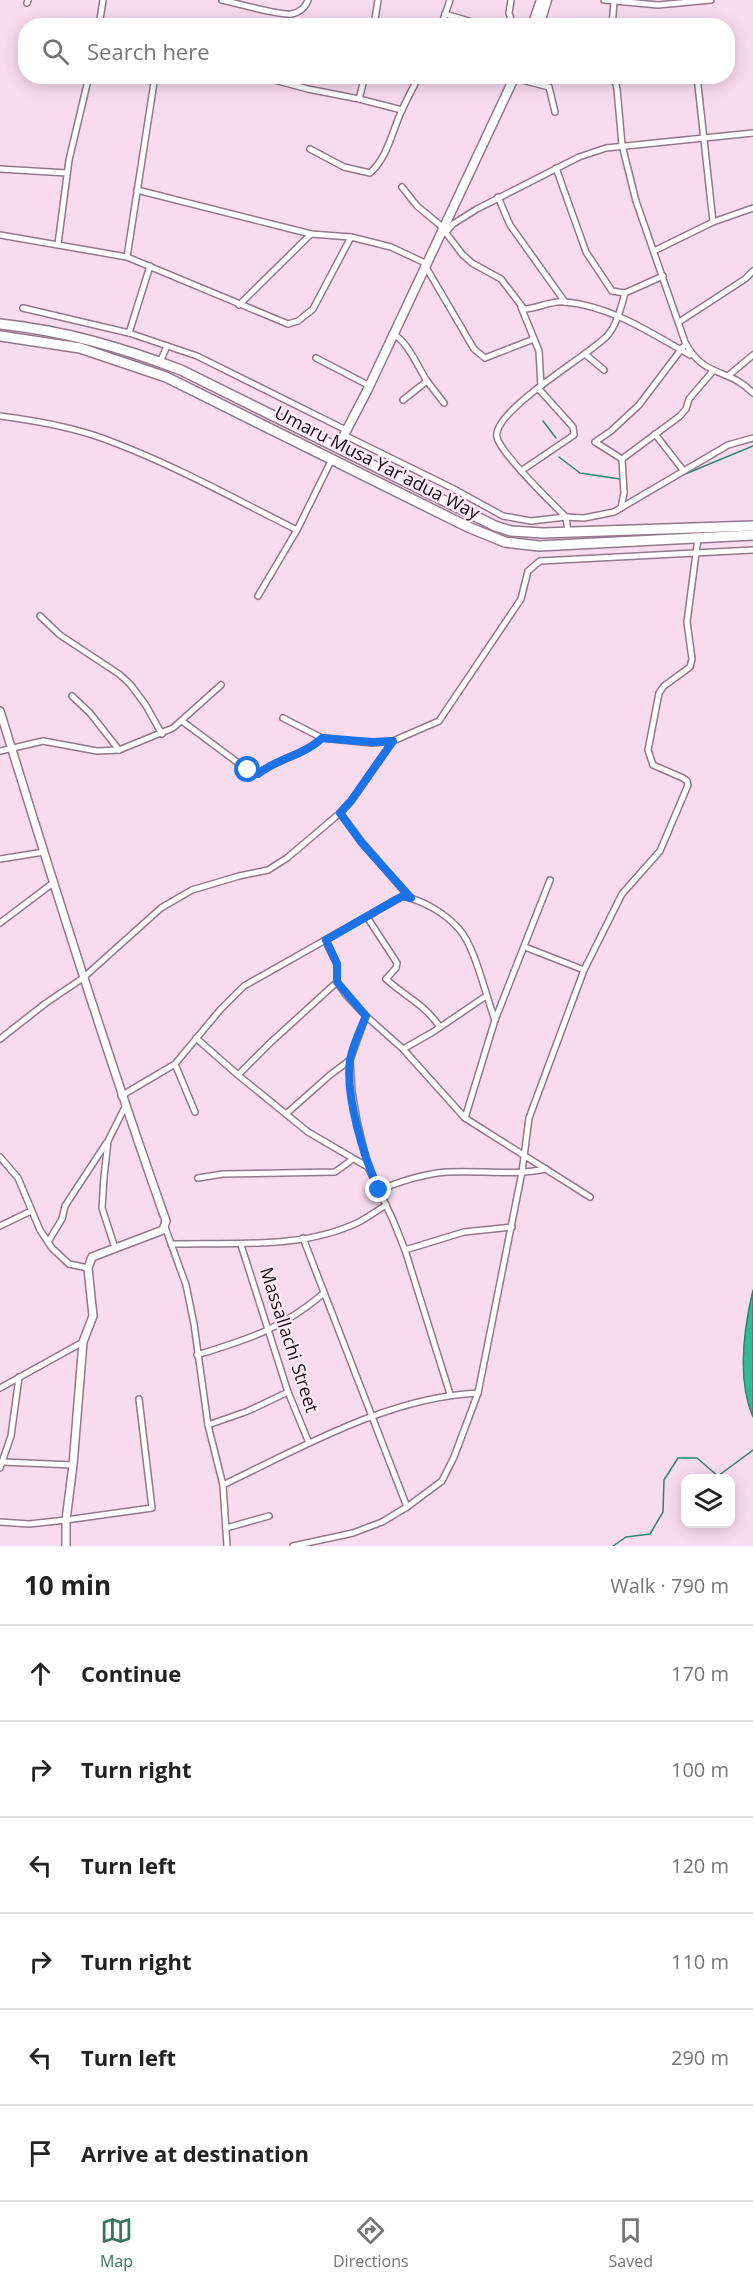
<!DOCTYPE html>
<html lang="en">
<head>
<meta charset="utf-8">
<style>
	:root { --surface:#fff; --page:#f2f2f2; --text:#222; --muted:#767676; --line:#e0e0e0; --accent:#367461 }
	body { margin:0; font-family:"Open Sans",sans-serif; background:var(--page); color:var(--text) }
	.controls { position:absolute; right:18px; bottom:18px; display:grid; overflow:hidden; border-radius:12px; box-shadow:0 3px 15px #0003 }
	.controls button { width:54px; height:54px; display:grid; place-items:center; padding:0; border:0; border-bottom:2px solid var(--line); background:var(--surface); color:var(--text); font:30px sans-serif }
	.stop { position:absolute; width:18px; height:18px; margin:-14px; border:4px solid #1a73e8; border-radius:50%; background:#fff }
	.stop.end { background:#1a73e8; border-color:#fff; box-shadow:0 2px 6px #0008 }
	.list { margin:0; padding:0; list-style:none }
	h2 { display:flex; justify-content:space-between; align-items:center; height:78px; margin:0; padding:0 24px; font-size:26px }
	h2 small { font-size:20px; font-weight:400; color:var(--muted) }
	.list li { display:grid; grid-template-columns:39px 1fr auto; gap:18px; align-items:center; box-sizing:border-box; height:96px; padding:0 24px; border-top:2px solid var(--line) }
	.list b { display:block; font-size:22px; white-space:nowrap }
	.list em { font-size:20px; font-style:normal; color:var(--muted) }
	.icon { flex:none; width:33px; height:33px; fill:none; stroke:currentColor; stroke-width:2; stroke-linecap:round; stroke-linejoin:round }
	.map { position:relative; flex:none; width:753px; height:1546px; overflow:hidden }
	.search { position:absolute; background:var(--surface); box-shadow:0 3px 15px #0003; left:18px; right:18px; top:18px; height:66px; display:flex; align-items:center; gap:15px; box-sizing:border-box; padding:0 21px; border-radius:24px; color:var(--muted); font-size:22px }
	.sheet { height:654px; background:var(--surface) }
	nav { display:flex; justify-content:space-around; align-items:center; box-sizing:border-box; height:84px; border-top:2px solid var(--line); background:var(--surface); font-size:16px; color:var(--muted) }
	nav a { display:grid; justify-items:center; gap:3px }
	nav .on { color:var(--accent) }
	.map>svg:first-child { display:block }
</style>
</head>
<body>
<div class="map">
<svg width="753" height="1546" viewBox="0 0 753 1546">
	<rect width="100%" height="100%" fill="#f9dbee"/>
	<!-- water -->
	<path fill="#30ba95" stroke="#28866e" stroke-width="1.5" d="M753,1290V1417C737,1380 744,1328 753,1290Z"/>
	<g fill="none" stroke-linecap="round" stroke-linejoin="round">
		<!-- stream -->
		<g stroke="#28866e" stroke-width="1.5">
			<path d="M543,421L556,438"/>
			<path d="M559,457L580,473L620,479"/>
			<path d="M678,477L753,446"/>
			<path d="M613,1546L626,1537L650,1534L663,1512L664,1480L678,1458H697L718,1476L753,1450"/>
		</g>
		<defs>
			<g id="minor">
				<path d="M222,0C235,3 282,16 291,14C299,13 306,7 308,0"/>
				<path d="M511,0L509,13L513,26"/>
				<path d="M604,0L658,5L711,0"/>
				<path d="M27,3L28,0"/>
				<path d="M445,14L486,26"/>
				<path d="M99,26L103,0"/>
				<path d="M374,26L378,0"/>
				<path d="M441,26L450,0"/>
				<path d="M612,26L614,2"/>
				<path d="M259,76L308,89L359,99L365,76"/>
				<path d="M614,76L617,89L622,145L636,201L685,342C704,379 728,367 753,393"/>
				<path d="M697,76L713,222"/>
				<path d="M514,78L549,87L555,112"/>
				<path d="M359,99L402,110"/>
				<path d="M310,149L344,167L370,173C388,157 392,131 402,110C407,99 413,88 419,76"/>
				<path d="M556,168L586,252L612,291L625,293L663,276"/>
				<path d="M0,169L67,173"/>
				<path d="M402,187L417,206L440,225L462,254L472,263L501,279L524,309C538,309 550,300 565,302C611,306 651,333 690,355"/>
				<path d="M137,190L311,234L239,305"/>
				<path d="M498,197L510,225L565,302"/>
				<path d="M445,233L453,224L477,209L579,157L606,148L753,133"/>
				<path d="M311,234L351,237L391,247L423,262L474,349L485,358L534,339"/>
				<path d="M0,235L127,257L288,324L298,321L313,309L351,237"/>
				<path d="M58,244L69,160L89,76"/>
				<path d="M654,251L713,222L753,208"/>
				<path d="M127,257L155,76"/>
				<path d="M521,307L539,351L541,386"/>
				<path d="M23,308L129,333L197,356L344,429"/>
				<path d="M679,322L745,279L753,271"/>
				<path d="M129,333L150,266"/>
				<path d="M392,334C406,338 419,369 427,381L403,400"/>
				<path d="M585,354L604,370"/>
				<path d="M316,358L366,384"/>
				<path d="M160,362L167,346"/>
				<path d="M728,376L753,355"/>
				<path d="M427,381L444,403"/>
				<path d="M0,416C39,421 79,428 115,443C178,467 237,500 297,530L332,459"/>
				<path d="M655,434L683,470"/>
				<path d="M344,435L452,488L503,516L531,521L566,517C552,503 500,453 497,437C492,411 588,356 607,336C617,325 621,307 625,293"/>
				<path d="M622,459L595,442L611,431L639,405L683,347"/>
				<path d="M622,459L680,416L686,409L689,399L713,371"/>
				<path d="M521,471L574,435L573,427L538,388"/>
				<path d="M621,508L624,493L622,459"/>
				<path d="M568,532L566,517L584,518L614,512L728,445L753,438"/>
				<path d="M258,596L297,530"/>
				<path d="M40,616L60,635L119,674L130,684L145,704L162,734"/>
				<path d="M72,696L90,713L119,750"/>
				<path d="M283,718L322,738L372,743L393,741"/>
				<path d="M182,721L253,774H258C278,758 303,756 322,738"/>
				<path d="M0,751L43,741L97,751L119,750L173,728L221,685"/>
				<path d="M340,813L361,841L409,897"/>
				<path d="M0,859L44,852"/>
				<path d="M367,917L397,963L396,968L386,979C407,998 422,1002 440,1027"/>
				<path d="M0,923L53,883"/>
				<path d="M325,940L337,964V982L346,995L366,1016L403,1049L465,1118L590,1197"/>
				<path d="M525,947L584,970"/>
				<path d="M366,1016L350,1060L352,1092L357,1121L368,1167L393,1220L405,1250L450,1394"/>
				<path d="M196,1038L238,1075L308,1132L368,1167"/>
				<path d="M0,1039L46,1003L83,978L161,908L192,890L239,876L268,870L287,858L340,813L351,801L393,741L439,721L521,599L528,571L540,561L753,550"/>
				<path d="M403,1049L433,1032L486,996"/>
				<path d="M175,1064L195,1112"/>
				<path d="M238,1075L270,1043L337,982"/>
				<path d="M121,1096L175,1064L220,1010L244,986L403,896C424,901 445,913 459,929C475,946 486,997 495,1020"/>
				<path d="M286,1114L330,1075L350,1060"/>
				<path d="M465,1118L495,1020L550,880"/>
				<path d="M0,1157L18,1178L40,1230L52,1248L69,1264L88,1268"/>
				<path d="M198,1178L223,1174L335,1172L353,1159"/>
				<path d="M379,1190C401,1181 423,1174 447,1172C480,1170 513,1176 546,1169"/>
				<path d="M0,1226L31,1211"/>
				<path d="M165,1227L186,1285L194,1324L208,1425L223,1485L227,1546"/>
				<path d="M303,1238L407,1507"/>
				<path d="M48,1242L62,1219L65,1206L107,1142"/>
				<path d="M171,1244C233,1242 301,1250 359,1222C368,1217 377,1211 386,1205"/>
				<path d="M241,1245L288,1392L309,1443"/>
				<path d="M115,1248L102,1208L104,1177L108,1141L125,1107"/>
				<path d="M405,1250L464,1232L512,1227"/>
				<path d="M197,1355C249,1339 282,1329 324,1293"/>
				<path d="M0,1388L83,1342"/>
				<path d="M208,1425L248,1411L288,1392"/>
				<path d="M3,1462L73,1465"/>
				<path d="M0,1468L11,1436L19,1377"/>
				<path d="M223,1485C302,1447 389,1397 478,1393"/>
				<path d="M66,1520L152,1508L139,1399"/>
				<path d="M0,1522L29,1524L66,1520"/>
				<path d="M226,1528L269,1516"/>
				<path d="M293,1546L353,1533L382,1522L407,1507L442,1481L454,1457L478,1393L522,1172L529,1118L584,970L622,894L660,851L688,785L687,781L683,778L653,765L648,750L659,693L664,686L690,667L692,659L687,622L698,538"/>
			</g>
			<path id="tertiary" d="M0,711C53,882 106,1052 166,1221L163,1230L92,1257L88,1268L93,1316L83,1342L73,1465L66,1520V1546"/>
			<g id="secondary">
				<path d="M532,26L541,0"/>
				<path d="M539,26L547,0"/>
				<path d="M341,449L344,435L367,391L515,76"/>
			</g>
			<g id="primary">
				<path d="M0,324C65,331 120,347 181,370L495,526L511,531L543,533L753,526"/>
				<path d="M0,336L80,348L166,377L468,527L505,542L539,546L753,535"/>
			</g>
		</defs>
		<!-- minor casing -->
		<use href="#minor" stroke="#937889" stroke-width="8"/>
		<!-- tertiary casing -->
		<use href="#tertiary" stroke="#937889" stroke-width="10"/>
		<!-- secondary casing -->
		<use href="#secondary" stroke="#937889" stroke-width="11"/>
		<!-- primary casing -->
		<use href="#primary" stroke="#937889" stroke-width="12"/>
		<!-- minor -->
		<use href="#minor" stroke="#fff" stroke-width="5"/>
		<!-- tertiary -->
		<use href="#tertiary" stroke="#fff" stroke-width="7"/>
		<!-- secondary -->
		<use href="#secondary" stroke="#fff" stroke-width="8"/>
		<!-- primary -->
		<use href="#primary" stroke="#fff" stroke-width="9"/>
	</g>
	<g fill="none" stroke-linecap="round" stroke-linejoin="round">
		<!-- route -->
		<path stroke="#1a73e8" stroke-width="8" d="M248,770L253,774H258C277,758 304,756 322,738L372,742L393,741L351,801L340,813L361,842L411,898L403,896L397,899L326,940L337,964V982L366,1016C360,1030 353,1045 350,1060C345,1096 364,1158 379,1190"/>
	</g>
	<g text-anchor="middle" stroke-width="4.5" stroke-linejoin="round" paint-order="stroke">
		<!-- street labels -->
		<g font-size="18" fill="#160d13" stroke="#ffecf7">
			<text transform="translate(377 463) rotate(27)" y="6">Umaru Musa Yar'adua Way</text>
			<text transform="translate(289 1340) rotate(72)" y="6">Massallachi Street</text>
		</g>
	</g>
</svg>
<div class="controls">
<button><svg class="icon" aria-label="layers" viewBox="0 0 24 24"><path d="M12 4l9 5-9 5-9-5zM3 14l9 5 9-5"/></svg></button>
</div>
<div class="stop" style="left:248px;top:770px"></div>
<div class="stop end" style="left:379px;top:1190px"></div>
<div class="search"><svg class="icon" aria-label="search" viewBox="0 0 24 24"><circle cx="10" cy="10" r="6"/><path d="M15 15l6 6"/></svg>Search here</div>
</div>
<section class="sheet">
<h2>10 min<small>Walk · 790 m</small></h2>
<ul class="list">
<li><svg class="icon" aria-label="ahead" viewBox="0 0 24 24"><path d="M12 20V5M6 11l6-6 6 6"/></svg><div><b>Continue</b></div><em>170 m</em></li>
<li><svg class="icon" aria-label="right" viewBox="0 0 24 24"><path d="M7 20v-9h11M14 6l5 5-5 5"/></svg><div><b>Turn right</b></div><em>100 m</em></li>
<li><svg class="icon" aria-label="left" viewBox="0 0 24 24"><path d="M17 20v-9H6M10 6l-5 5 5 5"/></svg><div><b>Turn left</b></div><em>120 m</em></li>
<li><svg class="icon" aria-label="right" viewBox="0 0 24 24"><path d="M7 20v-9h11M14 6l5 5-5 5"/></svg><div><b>Turn right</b></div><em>110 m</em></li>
<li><svg class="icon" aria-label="left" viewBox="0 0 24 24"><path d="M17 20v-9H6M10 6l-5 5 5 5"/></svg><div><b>Turn left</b></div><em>290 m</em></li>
<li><svg class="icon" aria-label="arrive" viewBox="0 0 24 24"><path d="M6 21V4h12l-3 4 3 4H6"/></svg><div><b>Arrive at destination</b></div></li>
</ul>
</section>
<nav>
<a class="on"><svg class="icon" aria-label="map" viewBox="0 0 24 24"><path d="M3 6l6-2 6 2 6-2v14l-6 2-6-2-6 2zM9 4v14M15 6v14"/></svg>Map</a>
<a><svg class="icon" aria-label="directions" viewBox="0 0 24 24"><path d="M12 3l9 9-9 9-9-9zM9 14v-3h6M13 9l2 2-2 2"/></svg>Directions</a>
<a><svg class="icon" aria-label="saved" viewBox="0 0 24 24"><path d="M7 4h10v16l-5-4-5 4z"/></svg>Saved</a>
</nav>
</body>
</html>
